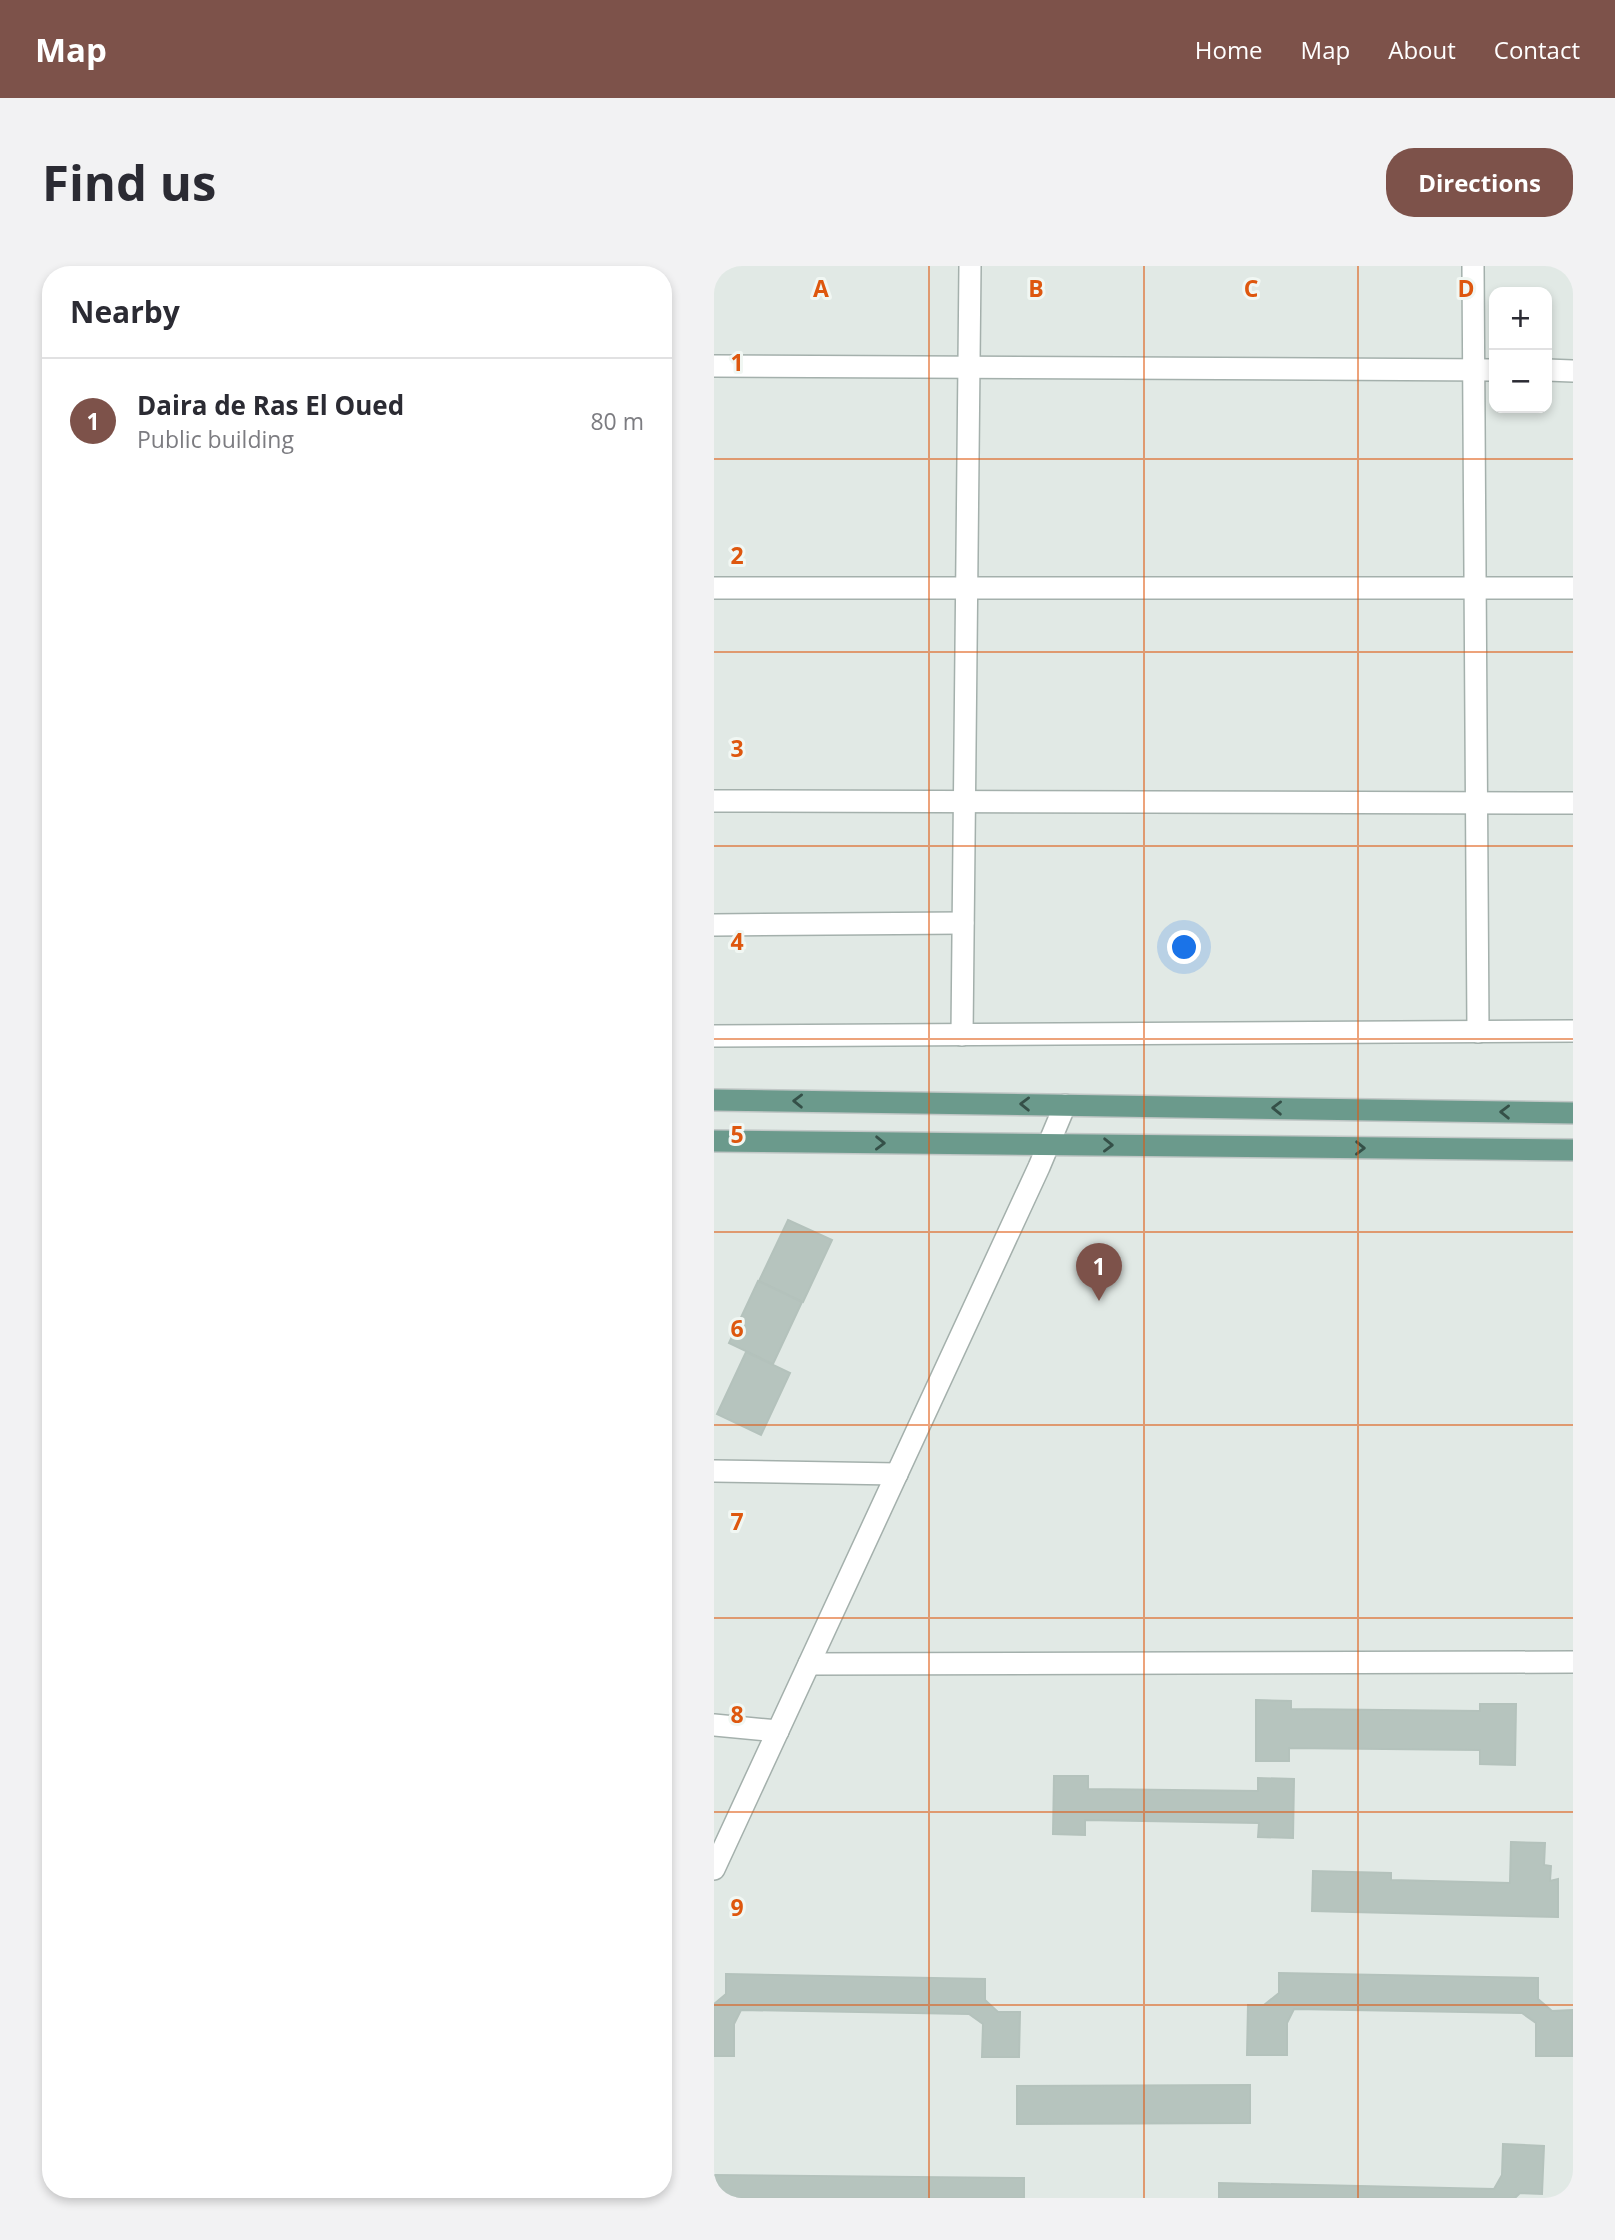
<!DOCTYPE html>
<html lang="en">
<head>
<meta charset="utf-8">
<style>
	:root { --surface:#fff; --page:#f2f2f3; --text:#2b2b33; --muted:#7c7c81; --line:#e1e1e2; --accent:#7d524a }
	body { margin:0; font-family:"Open Sans",sans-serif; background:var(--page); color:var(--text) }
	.controls { position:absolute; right:21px; top:21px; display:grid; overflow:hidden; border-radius:14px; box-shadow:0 4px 10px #0003 }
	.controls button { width:63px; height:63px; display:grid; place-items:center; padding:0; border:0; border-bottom:2px solid var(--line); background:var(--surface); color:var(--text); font:35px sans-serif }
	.you { position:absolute; left:471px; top:682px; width:24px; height:24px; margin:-18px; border:5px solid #fff; border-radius:50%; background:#1a73e8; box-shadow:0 0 0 10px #1a73e833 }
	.badge { display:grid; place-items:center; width:46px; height:46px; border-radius:50%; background:var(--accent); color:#fff; font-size:23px; font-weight:700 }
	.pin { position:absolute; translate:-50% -58px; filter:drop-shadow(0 2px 4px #0008) }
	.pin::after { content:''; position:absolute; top:37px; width:24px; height:21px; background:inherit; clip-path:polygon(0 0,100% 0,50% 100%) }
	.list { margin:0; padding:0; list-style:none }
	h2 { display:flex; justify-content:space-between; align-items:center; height:91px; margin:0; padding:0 28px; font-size:30px }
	h2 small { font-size:23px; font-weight:400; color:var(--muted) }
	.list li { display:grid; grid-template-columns:46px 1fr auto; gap:21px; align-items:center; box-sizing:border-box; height:126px; padding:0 28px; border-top:2px solid var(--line) }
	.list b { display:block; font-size:26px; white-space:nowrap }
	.list p { margin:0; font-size:23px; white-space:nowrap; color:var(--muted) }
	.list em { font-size:23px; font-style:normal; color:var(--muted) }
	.map { position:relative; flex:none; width:859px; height:1932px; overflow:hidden; border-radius:28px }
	header { display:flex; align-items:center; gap:42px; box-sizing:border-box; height:98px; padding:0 35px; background:var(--accent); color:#fff }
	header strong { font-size:33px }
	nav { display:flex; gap:38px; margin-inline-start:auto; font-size:24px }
	.intro { display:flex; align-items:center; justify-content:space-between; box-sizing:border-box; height:168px; padding:0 42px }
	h1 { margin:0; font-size:49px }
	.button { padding:18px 32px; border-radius:28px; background:var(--accent); color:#fff; font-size:24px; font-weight:700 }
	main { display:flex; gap:42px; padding:0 42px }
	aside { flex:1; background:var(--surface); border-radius:28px; box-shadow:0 4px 10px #0003 }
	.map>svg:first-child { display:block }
</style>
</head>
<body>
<header>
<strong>Map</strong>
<nav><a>Home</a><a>Map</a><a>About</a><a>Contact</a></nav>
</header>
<div class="intro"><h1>Find us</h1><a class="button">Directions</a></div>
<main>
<aside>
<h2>Nearby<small></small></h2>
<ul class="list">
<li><span class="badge">1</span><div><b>Daira de Ras El Oued</b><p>Public building</p></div><em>80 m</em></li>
</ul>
</aside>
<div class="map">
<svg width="859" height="1932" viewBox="0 0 859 1932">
	<rect width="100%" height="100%" fill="#e1e9e5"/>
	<!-- building -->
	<g fill="#b6c4be" stroke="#b4c2bc" stroke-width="2">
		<path d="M74,954L118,974L89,1036L45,1015Z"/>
		<path d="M44,1015L88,1036L59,1098L15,1077Z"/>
		<path d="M32,1086L76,1107L47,1169L3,1148Z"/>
		<path d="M542,1434L577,1435V1443L766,1445V1438H802L801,1499L766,1498V1484L575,1482V1495H542Z"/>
		<path d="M340,1510H374V1523L544,1525V1512L580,1513L579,1572L544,1571L545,1557L371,1554V1569L339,1568Z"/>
		<path d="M797,1576L831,1577L830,1599L837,1600L836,1615L844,1613V1651L598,1645L599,1605L677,1607V1614L796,1617Z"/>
		<path d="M565,1707L824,1712V1733L838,1745L859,1744L858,1790H822V1757L808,1747L580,1743L573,1757V1789H533L534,1739H550L565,1727Z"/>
		<path d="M12,1708L271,1713V1734L284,1746H306L305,1791H268L269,1758L255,1748L27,1744L20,1758V1790H0V1738L12,1728Z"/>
		<path d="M536,1819V1857L303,1858V1820Z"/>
		<path d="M789,1878L830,1880L828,1928L806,1927L801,1932H505V1917L780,1923L788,1909Z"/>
		<path d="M0,1909L310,1912V1932H0Z"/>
	</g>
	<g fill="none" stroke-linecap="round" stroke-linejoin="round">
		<defs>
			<g id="minor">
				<path d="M759,0L764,766"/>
				<path d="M0,100L780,104"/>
				<path d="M833,104L859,105"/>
				<path d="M0,322H859"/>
				<path d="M0,535L859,537"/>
				<path d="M0,659L249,657"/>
				<path d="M248,769L256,0"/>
				<path d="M0,770L859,765"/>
				<path d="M0,1205L183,1208"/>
				<path d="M95,1398L859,1396"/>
				<path d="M0,1459L64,1465"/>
				<path d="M0,1603L325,901L351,839"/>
			</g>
			<g id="major">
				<path d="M0,834L859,847"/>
				<path d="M0,875L859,884"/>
			</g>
		</defs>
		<!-- minor casing -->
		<use href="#minor" stroke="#a4b0ac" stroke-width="24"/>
		<!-- major casing -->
		<use href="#major" stroke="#c1c7c6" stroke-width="24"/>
		<!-- minor -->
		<use href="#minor" stroke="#fff" stroke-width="21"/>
		<!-- major -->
		<use href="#major" stroke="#6b9a8c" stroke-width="21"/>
	</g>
	<!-- one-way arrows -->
	<defs><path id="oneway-chevron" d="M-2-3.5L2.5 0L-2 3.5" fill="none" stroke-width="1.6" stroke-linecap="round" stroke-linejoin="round" transform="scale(1.75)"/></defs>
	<g stroke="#355048">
		<use href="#oneway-chevron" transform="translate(84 835) rotate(-179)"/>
		<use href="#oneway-chevron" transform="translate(311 838) rotate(-179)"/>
		<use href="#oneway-chevron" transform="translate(563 842) rotate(-179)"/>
		<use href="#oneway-chevron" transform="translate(791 846) rotate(-179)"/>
		<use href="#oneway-chevron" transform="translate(166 877) rotate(1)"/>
		<use href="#oneway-chevron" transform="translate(394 879) rotate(1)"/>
		<use href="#oneway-chevron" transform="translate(646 882) rotate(1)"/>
	</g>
	<!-- grid -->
	<path fill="none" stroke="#de570e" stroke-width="2" stroke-opacity="0.55" d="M215,0V1932M430,0V1932M644,0V1932M0,193H859M0,386H859M0,580H859M0,773H859M0,966H859M0,1159H859M0,1352H859M0,1546H859M0,1739H859"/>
	<g font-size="23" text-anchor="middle" font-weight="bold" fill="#de570e" stroke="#f1f7f3" stroke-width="6" stroke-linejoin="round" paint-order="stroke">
		<text x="107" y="31">A</text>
		<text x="322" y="31">B</text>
		<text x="537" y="31">C</text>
		<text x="752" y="31">D</text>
		<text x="23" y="105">1</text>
		<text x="23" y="298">2</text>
		<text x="23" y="491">3</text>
		<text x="23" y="684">4</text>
		<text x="23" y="877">5</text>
		<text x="23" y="1071">6</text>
		<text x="23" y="1264">7</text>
		<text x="23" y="1457">8</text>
		<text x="23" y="1650">9</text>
	</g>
</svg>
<div class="controls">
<button>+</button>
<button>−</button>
</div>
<div class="you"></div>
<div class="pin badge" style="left:385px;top:1035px">1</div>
</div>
</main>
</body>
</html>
